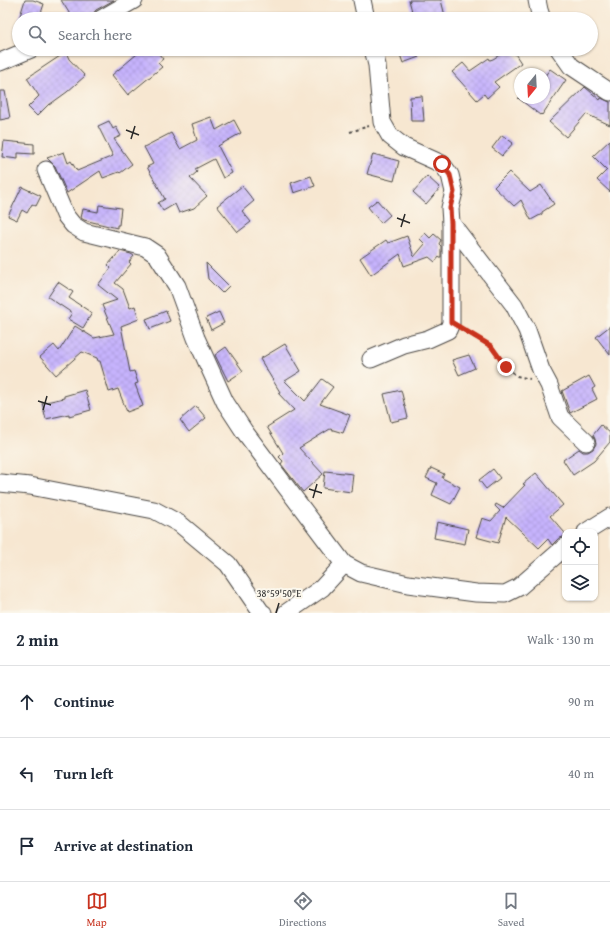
<!DOCTYPE html>
<html lang="en">
<head>
<meta charset="utf-8">
<style>
	:root { --surface:#fff; --page:#f2f2f3; --text:#1f2937; --muted:#747a83; --line:#e0e1e3; --accent:#c8321e }
	body { margin:0; font-family:"Gentium Book Plus",serif; background:var(--page); color:var(--text) }
	.controls { position:absolute; right:12px; bottom:12px; display:grid; overflow:hidden; border-radius:8px; box-shadow:0 1px 3px #0004 }
	.controls button { width:36px; height:36px; display:grid; place-items:center; padding:0; border:0; border-bottom:1px solid var(--line); background:var(--surface); color:var(--text); font:20px sans-serif }
	.compass { position:absolute; left:514px; top:68px; width:36px; height:36px; border-radius:50%; background:var(--surface); box-shadow:0 1px 3px #0004; rotate:198deg }
	.stop { position:absolute; width:12px; height:12px; margin:-9px; border:3px solid #c8321e; border-radius:50%; background:#fff }
	.stop.end { background:#c8321e; border-color:#fff; box-shadow:0 1px 4px #0008 }
	.list { margin:0; padding:0; list-style:none }
	h2 { display:flex; justify-content:space-between; align-items:center; height:52px; margin:0; padding:0 16px; font-size:17px }
	h2 small { font-size:13px; font-weight:400; color:var(--muted) }
	.list li { display:grid; grid-template-columns:26px 1fr auto; gap:12px; align-items:center; box-sizing:border-box; height:72px; padding:0 16px; border-top:1px solid var(--line) }
	.list b { display:block; font-size:15px; white-space:nowrap }
	.list em { font-size:13px; font-style:normal; color:var(--muted) }
	.icon { flex:none; width:22px; height:22px; fill:none; stroke:currentColor; stroke-width:2; stroke-linecap:round; stroke-linejoin:round }
	.map { position:relative; flex:none; width:610px; height:613px; overflow:hidden }
	.search { position:absolute; background:var(--surface); box-shadow:0 1px 3px #0004; left:12px; right:12px; top:12px; height:44px; display:flex; align-items:center; gap:10px; box-sizing:border-box; padding:0 14px; border-radius:22px; color:var(--muted); font-size:15px }
	.sheet { height:268px; background:var(--surface) }
	nav { display:flex; justify-content:space-around; align-items:center; box-sizing:border-box; height:56px; border-top:1px solid var(--line); background:var(--surface); font-size:11px; color:var(--muted) }
	nav a { display:grid; justify-items:center; gap:2px }
	nav .on { color:var(--accent) }
	.map>svg:first-child { display:block }
</style>
</head>
<body>
<div class="map">
<svg width="610" height="613" viewBox="0 0 610 613">
	<defs>
		<pattern id="building-cross-hatch" width="8" height="8" patternUnits="userSpaceOnUse"><rect width="8" height="8" fill="#c6b3fd"/><path d="M0 0l8 8M0 8l8-8" fill="none" stroke="#aa9ad9"/></pattern>
	</defs>
	<rect width="100%" height="100%" fill="#fbf7ec"/>
	<filter id="ink" filterUnits="userSpaceOnUse"><feTurbulence type="fractalNoise" baseFrequency=".025" numOctaves="2"/><feDisplacementMap in="SourceGraphic" scale="8" xChannelSelector="R" yChannelSelector="G"/><feConvolveMatrix kernelMatrix="1 2 1 2 8 2 1 2 1" color-interpolation-filters="sRGB"/></filter>
	<filter id="wash" filterUnits="userSpaceOnUse"><feTurbulence type="fractalNoise" baseFrequency=".012" numOctaves="4" result="noise"/><feDisplacementMap in="SourceGraphic" scale="16" xChannelSelector="R" yChannelSelector="G"/><feGaussianBlur stdDeviation="0.9" result="paint"/><feColorMatrix in="noise" values="0 0 0 0 0 0 0 0 0 0 0 0 0 0 0 0 0 1.4 0 .05"/><feComposite in="paint" operator="in"/></filter>
	<g filter="url(#wash)">
		<rect width="100%" height="100%" fill="#f7e7d1"/>
		<g id="blocks">
			<!-- building -->
			<g fill="url(#building-cross-hatch)">
				<path d="M25,0H33L44,4L39,19H19Z"/>
				<path d="M61,0H114L96,10L92,15L86,19H73Z"/>
				<path d="M409,0H441L445,16L434,19H414Z"/>
				<path d="M143,49H155L163,59L158,63L162,67L128,95L112,75Z"/>
				<path d="M398,49H416L419,57L403,63Z"/>
				<path d="M509,49H512L521,63L494,82L499,87L487,98L484,94L477,100L452,72L463,63L470,71L489,58L490,60L493,59Z"/>
				<path d="M66,52L69,59L85,76L67,92L49,105V104L37,116L28,107L39,96L27,78Z"/>
				<path d="M550,69L566,80L542,115L541,114L540,115L518,98H544V77Z"/>
				<path d="M585,87L600,100L601,98L610,102V125L586,114L566,137L549,122Z"/>
				<path d="M0,91H5L10,118L0,120Z"/>
				<path d="M422,96L424,121H411L410,97Z"/>
				<path d="M211,117L216,130L234,120L241,133L218,146L232,173L223,178L214,159L195,169L197,172L190,178L207,196L194,208L179,213L175,204L163,211L158,203L165,199L147,167L153,164L144,147L171,133L180,149L197,140L192,124Z"/>
				<path d="M109,121L113,129L116,127L121,136L114,139L132,164L120,173L119,172L103,178L100,171L67,193L55,166L47,158L64,152L68,163L71,161L77,171L113,156L98,126Z"/>
				<path d="M502,135L513,143L502,156L492,148Z"/>
				<path d="M610,140V192L597,180L607,170L593,156Z"/>
				<path d="M4,141L34,144V154L18,153V159L2,157Z"/>
				<path d="M373,154L399,161L394,181L367,174Z"/>
				<path d="M509,172L530,192L541,185L554,204L542,212V214L531,220L521,200L514,206L494,187Z"/>
				<path d="M311,176L315,186L294,193L291,183Z"/>
				<path d="M427,176L440,188L426,204L413,192Z"/>
				<path d="M242,186L254,201L242,211L251,222L238,232L217,206Z"/>
				<path d="M22,187L41,196L36,206L32,204L27,213L22,210L17,220L8,216Z"/>
				<path d="M377,200L390,215L381,223L368,207Z"/>
				<path d="M99,205L121,208L119,225H117V228L84,220L81,218L83,209L98,212Z"/>
				<path d="M425,233L430,238L434,234L441,240L439,244L441,246V257H439L435,262L429,257L404,266L400,254L371,275L360,258L386,240L388,243L407,236L414,257L425,244L420,239Z"/>
				<path d="M120,251L131,254L134,256L129,262L131,264L115,283L123,289L130,308L135,306L139,319L121,326L130,372L134,371L138,383L135,384L143,406L127,412L118,389L109,392L100,361H98L97,358L82,352L56,375L40,357L54,345L59,351L75,326L94,338L114,334L102,305L117,300L98,285L111,268L108,265Z"/>
				<path d="M206,263L229,286L222,293L208,279Z"/>
				<path d="M58,282L73,292L69,298L92,313L83,328L68,319L72,313L48,297Z"/>
				<path d="M166,311L170,321L150,329L146,319Z"/>
				<path d="M219,312L224,323L211,330L206,318Z"/>
				<path d="M610,326V355L596,337Z"/>
				<path d="M285,344L301,371L285,381L305,401L322,379L333,387L320,404L350,415L343,433L330,429L299,448L323,474L303,492L281,464L283,461L279,457L283,453L267,427L294,410L278,393L280,392L260,359Z"/>
				<path d="M226,347L243,371L228,381L215,355Z"/>
				<path d="M469,355L475,368L459,375L452,360Z"/>
				<path d="M589,376L595,387L592,389L597,399L570,413L562,391Z"/>
				<path d="M85,390L91,410L69,416V414L46,419L42,403L64,398V396Z"/>
				<path d="M401,390L408,418L391,422L384,394Z"/>
				<path d="M196,406L206,418L189,432L180,420Z"/>
				<path d="M601,425L610,433V442L594,461L573,475L563,460L579,449L583,452H588L593,449L596,444L595,439L593,435Z"/>
				<path d="M431,468L444,474L442,478L460,487L451,504L432,495L437,483L426,478Z"/>
				<path d="M493,469L500,478L486,489L479,480Z"/>
				<path d="M325,471L353,474L351,492L323,488Z"/>
				<path d="M536,473L563,505L550,516L565,533V536L558,539L552,545L548,539L539,548L506,517L498,543L476,537L482,518L491,521L500,511L495,506L496,504L503,508L525,485L523,484Z"/>
				<path d="M437,522L468,529L465,544L434,538Z"/>
			</g>
		</g>
	</g>
	<g filter="url(#ink)">
		<use href="#blocks" fill-opacity="0" stroke="#4a4744" stroke-width="1"/>
		<g fill="none" stroke-linecap="round" stroke-linejoin="round">
			<defs>
				<g id="minor">
					<path d="M362,0L366,19"/>
					<path d="M537,0L539,10L542,19"/>
					<path d="M101,19L134,0"/>
					<path d="M373,49L377,65L382,122L390,136L404,147L442,164L450,175L454,192L450,208L451,223L514,305L527,330L541,370L549,385L560,417L586,442"/>
					<path d="M559,49L571,66L610,92"/>
					<path d="M0,62L31,49"/>
					<path d="M46,170L65,215L73,225L84,232L145,247L157,255L177,286L196,338L225,402L244,431L344,564L361,573L408,584L476,593L505,594L519,587L565,547"/>
					<path d="M371,359L404,345L428,339L448,330L451,323V223"/>
					<path d="M0,483L30,486L154,510L180,524L228,564L261,612L263,613"/>
					<path d="M586,532L610,517"/>
					<path d="M286,613L322,588L344,564"/>
				</g>
			</defs>
			<!-- minor casing -->
			<use href="#minor" stroke="#4a4744" stroke-width="19"/>
			<!-- path -->
			<g stroke="#4a4744" stroke-width="2" stroke-dasharray="3 3" stroke-linecap="butt">
				<path d="M350,132L369,126"/>
				<path d="M463,330L491,346L506,367L517,376L530,379"/>
			</g>
			<!-- minor -->
			<use href="#minor" stroke="#fff" stroke-width="17"/>
		</g>
	</g>
	<g fill="none" stroke-linecap="round" stroke-linejoin="round" filter="url(#ink)">
		<!-- route -->
		<path stroke="#c8321e" stroke-width="5" d="M442,164L450,175L454,192L450,208L451,223V322L491,346L506,367"/>
	</g>
	<!-- ticks -->
	<path fill="none" stroke="#2b2b2b" stroke-width="1.5" d="M126,130L139,135M131,139L135,126M397,218L410,223M401,227L405,214M38,401L51,405M43,410L47,396M309,489L322,493M313,498L317,484M276,613L279,603"/>
	<g font-size="10" text-anchor="middle" fill="#2b2b2b" stroke="#fbf7ec" stroke-width="4" stroke-linejoin="round" paint-order="stroke">
		<text x="279" y="597">38°59'50"E</text>
	</g>
</svg>
<div class="controls">
<button><svg class="icon" aria-label="locate" viewBox="0 0 24 24"><circle cx="12" cy="12" r="6"/><path d="M12 2v4M12 18v4M2 12h4M18 12h4"/></svg></button>
<button><svg class="icon" aria-label="layers" viewBox="0 0 24 24"><path d="M12 4l9 5-9 5-9-5zM3 14l9 5 9-5"/></svg></button>
</div>
<svg class="compass" viewBox="-18 -18 36 36"><path d="M0-13l5 13h-10z" fill="#e53935"/><path d="M0 13l5-13h-10z" fill="#747a83"/></svg>
<div class="stop" style="left:442px;top:164px"></div>
<div class="stop end" style="left:506px;top:367px"></div>
<div class="search"><svg class="icon" aria-label="search" viewBox="0 0 24 24"><circle cx="10" cy="10" r="6"/><path d="M15 15l6 6"/></svg>Search here</div>
</div>
<section class="sheet">
<h2>2 min<small>Walk · 130 m</small></h2>
<ul class="list">
<li><svg class="icon" aria-label="ahead" viewBox="0 0 24 24"><path d="M12 20V5M6 11l6-6 6 6"/></svg><div><b>Continue</b></div><em>90 m</em></li>
<li><svg class="icon" aria-label="left" viewBox="0 0 24 24"><path d="M17 20v-9H6M10 6l-5 5 5 5"/></svg><div><b>Turn left</b></div><em>40 m</em></li>
<li><svg class="icon" aria-label="arrive" viewBox="0 0 24 24"><path d="M6 21V4h12l-3 4 3 4H6"/></svg><div><b>Arrive at destination</b></div></li>
</ul>
</section>
<nav>
<a class="on"><svg class="icon" aria-label="map" viewBox="0 0 24 24"><path d="M3 6l6-2 6 2 6-2v14l-6 2-6-2-6 2zM9 4v14M15 6v14"/></svg>Map</a>
<a><svg class="icon" aria-label="directions" viewBox="0 0 24 24"><path d="M12 3l9 9-9 9-9-9zM9 14v-3h6M13 9l2 2-2 2"/></svg>Directions</a>
<a><svg class="icon" aria-label="saved" viewBox="0 0 24 24"><path d="M7 4h10v16l-5-4-5 4z"/></svg>Saved</a>
</nav>
</body>
</html>
